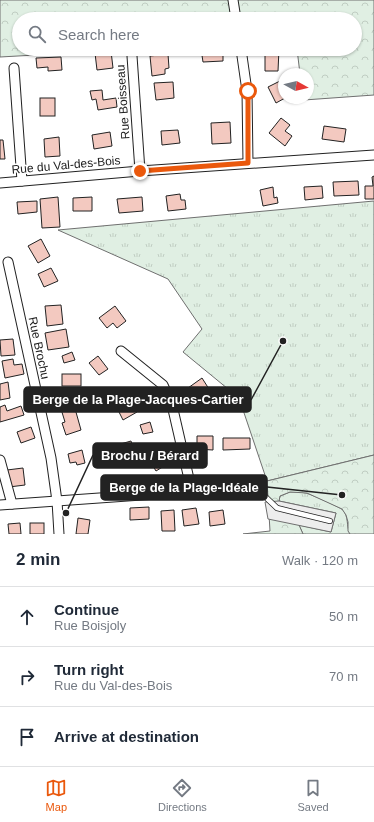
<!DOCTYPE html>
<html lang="en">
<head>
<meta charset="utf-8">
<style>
	:root { --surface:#fff; --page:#f6f6f7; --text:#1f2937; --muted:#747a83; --line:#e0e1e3; --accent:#ea580c }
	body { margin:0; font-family:Helvetica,sans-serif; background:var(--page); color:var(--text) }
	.compass { position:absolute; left:278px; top:68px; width:36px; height:36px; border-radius:50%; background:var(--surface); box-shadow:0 1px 3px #0004; rotate:98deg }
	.stop { position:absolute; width:12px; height:12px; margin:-9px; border:3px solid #ea580c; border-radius:50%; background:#fff }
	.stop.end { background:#ea580c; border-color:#fff; box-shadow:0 1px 4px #0008 }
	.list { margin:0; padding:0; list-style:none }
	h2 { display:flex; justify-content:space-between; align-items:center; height:52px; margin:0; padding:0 16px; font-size:17px }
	h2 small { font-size:13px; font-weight:400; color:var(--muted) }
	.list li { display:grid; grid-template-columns:26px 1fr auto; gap:12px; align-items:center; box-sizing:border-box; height:60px; padding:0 16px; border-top:1px solid var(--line) }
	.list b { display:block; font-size:15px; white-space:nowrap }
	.list p { margin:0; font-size:13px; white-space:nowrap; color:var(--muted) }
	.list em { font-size:13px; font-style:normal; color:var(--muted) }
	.icon { flex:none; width:22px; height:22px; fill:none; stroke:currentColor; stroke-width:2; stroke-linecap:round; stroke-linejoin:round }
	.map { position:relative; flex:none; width:374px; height:534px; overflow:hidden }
	.search { position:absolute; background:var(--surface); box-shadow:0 1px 3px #0004; left:12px; right:12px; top:12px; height:44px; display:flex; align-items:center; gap:10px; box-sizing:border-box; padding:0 14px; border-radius:22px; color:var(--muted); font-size:15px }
	.sheet { height:232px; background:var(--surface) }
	nav { display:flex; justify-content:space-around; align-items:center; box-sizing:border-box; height:56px; border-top:1px solid var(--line); background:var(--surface); font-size:11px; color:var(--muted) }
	nav a { display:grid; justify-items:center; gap:2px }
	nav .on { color:var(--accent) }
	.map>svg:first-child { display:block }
</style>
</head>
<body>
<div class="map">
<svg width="374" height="534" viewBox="0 0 374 534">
	<defs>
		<pattern id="grass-tufts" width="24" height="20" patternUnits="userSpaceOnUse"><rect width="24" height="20" fill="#e0efe3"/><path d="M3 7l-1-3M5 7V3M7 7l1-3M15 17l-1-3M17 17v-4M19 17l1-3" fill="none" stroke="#c0cdc2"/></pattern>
		<pattern id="forest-crowns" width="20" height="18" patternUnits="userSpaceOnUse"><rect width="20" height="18" fill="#e0efe3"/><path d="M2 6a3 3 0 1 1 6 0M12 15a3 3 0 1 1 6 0" fill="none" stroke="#c0cdc2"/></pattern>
	</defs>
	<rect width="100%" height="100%" fill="#fff"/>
	<!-- grass -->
	<g fill="url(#grass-tufts)" stroke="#6f6f6f">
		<path d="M374,201V455L267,481L239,398L183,352L202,329L168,279L58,230Z"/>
		<path d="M290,492C295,492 300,492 306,493C310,494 340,507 343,510C349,517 346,526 350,534H303L299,525L279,501L280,496Z"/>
	</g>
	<!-- forest -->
	<g fill="url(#forest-crowns)" stroke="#6f6f6f">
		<path d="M0,0H374V95L304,100L303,98H308V74H300L297,49H355V19H19V49H143L0,57Z"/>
		<path d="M374,455V534H350L348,531V522L346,515L342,509L307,493L290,492L280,496L279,501L336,513L331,532L299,525L303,534H243L270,531L267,481Z"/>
	</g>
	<!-- parking -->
	<path fill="#ededed" stroke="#6f6f6f" d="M279,501L336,513L331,532L268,519L265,502Z"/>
	<!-- building -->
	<g fill="#f3c9c0" stroke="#222">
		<path d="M201,49H216L217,55L223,54V61L203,62Z"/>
		<path d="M265,49H279L278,71H265Z"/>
		<path d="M111,51L113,68L97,70L95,53Z"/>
		<path d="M168,54L169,68L165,69V74L152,76L150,56Z"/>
		<path d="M61,57L62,70L48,71V67L37,68L36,58Z"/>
		<path d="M284,79V98H285L276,103L268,87Z"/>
		<path d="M173,82L174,98L156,100L154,83Z"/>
		<path d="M102,90L103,100L116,98L117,107L98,110L96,99L92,100L90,91Z"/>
		<rect x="40" y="98" width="15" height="18"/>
		<path d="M281,118L290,125L285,131L292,136L285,146L269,133Z"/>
		<path d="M230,122L231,143L212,144L211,123Z"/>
		<path d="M324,126L346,129L344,142L322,139Z"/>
		<path d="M178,130L180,143L162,145L161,131Z"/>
		<path d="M110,132L112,146L94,149L92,135Z"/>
		<path d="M59,137L60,156L45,157L44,139Z"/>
		<path d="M0,140H3L5,159H0Z"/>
		<path d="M374,176V199H365V186H373L372,177Z"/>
		<path d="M358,181L359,195L334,196L333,182Z"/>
		<path d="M322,186L323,198L305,200L304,187Z"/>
		<path d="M273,187L274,198L277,197L278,203L263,206L260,190Z"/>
		<path d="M180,194L181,200H185L186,209L168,211L166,196Z"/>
		<path d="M58,197L60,227L42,228L40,199Z"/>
		<path d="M92,197V211H73V198Z"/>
		<path d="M142,197L143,211L119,213L117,199Z"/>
		<path d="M37,201V212L18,214L17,202Z"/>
		<path d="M41,239L50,256L38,263L28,246Z"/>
		<path d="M51,268L58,281L44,287L38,274Z"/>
		<path d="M61,305L63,324L47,326L45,306Z"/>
		<path d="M115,306L126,321L117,328L113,323L107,328L99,318Z"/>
		<path d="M66,329L69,347L48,350L45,333Z"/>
		<path d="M13,339L15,355L1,356L0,340Z"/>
		<path d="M72,352L75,360L64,363L62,356Z"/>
		<path d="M98,356L108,369L99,375L89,363Z"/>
		<path d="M13,359L14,365L22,364L24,374L5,378L2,361Z"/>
		<rect x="62" y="374" width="19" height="12"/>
		<path d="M202,378L209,389L195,399L188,388Z"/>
		<path d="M8,382L10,398L0,400V384Z"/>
		<path d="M131,402L137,412L123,420L118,410Z"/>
		<path d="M5,405L7,411L21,406L24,415L0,422V407Z"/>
		<path d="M74,405L81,430L66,435L62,423L65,422L61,409Z"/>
		<path d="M150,422L153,432L143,434L140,425Z"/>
		<path d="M31,427L35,438L21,443L17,432Z"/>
		<path d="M197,436H213V450L197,449Z"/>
		<path d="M223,438H250V449L223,450Z"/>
		<path d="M131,441L136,457L122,462L117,445Z"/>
		<path d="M82,450L85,463L77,465L76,462L70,463L68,454Z"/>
		<path d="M161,450L169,463L156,471L148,458Z"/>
		<path d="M23,468L25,485L9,487L7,470Z"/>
		<path d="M149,507V519L130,520V508Z"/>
		<path d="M196,508L199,524L184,526L182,510Z"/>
		<path d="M174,510L175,531H162L161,511Z"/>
		<path d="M223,510L225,524L210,526L209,512Z"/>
		<path d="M78,518L90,520L88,534H76Z"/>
		<path d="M20,523L21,534H9L8,524Z"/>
		<rect x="30" y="523" width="14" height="11"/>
	</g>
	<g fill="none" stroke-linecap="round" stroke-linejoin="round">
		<defs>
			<path id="service" d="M255,487L277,508L330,521"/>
			<g id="minor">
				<path d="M233,0L236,19"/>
				<path d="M241,49L247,91L248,163"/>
				<path d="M132,56L140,171"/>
				<path d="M14,68L22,181"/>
				<path d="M0,183L140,171L374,155"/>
				<path d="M8,262L51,458L57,501L59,534"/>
				<path d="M121,351L163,385L172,405L192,492"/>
				<path d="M0,460L12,504"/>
				<path d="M0,505L255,487"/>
			</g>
		</defs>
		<!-- service casing -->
		<use href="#service" stroke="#222" stroke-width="6"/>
		<!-- minor casing -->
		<use href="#minor" stroke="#222" stroke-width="11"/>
		<!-- service -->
		<use href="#service" stroke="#fff" stroke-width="4.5"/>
		<!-- minor -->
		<use href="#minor" stroke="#fff" stroke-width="9"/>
	</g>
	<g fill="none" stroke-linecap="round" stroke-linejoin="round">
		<!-- route -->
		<path stroke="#ea580c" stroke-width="5" d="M140,171L248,163V91"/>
	</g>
	<g text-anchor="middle" stroke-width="3" stroke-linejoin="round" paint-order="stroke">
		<!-- street labels -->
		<g font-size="12" fill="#222" stroke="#fff">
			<text transform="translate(123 102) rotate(-94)" y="4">Rue Boisseau</text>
			<text transform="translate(66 165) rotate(-5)" y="4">Rue du Val-des-Bois</text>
			<text transform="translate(39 348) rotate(78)" y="4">Rue Brochu</text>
		</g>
	</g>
	<!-- callouts -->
	<path fill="none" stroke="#222" stroke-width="1.5" d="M283 341L251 400M66 513L93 455M342 495L267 487"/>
	<g fill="#222" stroke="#fff" stroke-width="1.5">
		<circle cx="283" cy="341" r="4"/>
		<circle cx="66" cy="513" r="4"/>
		<circle cx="342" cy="495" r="4"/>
	</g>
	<g fill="#222" stroke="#222" stroke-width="1.5">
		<rect x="24" y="387" width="227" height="25" rx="4"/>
		<rect x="93" y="443" width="114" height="25" rx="4"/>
		<rect x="101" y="475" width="166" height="25" rx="4"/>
	</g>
	<g font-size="13" text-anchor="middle" font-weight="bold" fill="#fff">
		<text x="138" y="404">Berge de la Plage-Jacques-Cartier</text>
		<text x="150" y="460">Brochu / Bérard</text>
		<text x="184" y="492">Berge de la Plage-Idéale</text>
	</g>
</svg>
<svg class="compass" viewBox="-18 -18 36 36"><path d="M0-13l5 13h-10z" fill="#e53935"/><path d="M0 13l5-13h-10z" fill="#747a83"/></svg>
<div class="stop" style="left:248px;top:91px"></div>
<div class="stop end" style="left:140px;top:171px"></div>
<div class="search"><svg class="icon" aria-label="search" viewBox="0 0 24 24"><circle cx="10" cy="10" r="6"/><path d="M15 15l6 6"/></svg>Search here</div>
</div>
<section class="sheet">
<h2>2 min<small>Walk · 120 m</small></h2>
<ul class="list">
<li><svg class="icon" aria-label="ahead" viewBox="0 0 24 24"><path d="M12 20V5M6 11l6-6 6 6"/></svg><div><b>Continue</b><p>Rue Boisjoly</p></div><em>50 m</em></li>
<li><svg class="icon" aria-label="right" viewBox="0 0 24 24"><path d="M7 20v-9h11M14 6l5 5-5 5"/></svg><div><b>Turn right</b><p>Rue du Val-des-Bois</p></div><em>70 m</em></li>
<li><svg class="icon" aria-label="arrive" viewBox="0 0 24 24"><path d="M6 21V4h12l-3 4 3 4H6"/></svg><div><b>Arrive at destination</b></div></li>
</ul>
</section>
<nav>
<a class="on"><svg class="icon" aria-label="map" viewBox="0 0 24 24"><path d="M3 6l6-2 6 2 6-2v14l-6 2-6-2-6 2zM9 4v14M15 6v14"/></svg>Map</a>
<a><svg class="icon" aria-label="directions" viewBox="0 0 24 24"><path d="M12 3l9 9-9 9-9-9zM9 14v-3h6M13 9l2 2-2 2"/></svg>Directions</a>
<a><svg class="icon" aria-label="saved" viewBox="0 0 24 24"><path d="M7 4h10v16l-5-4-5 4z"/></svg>Saved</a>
</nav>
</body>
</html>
